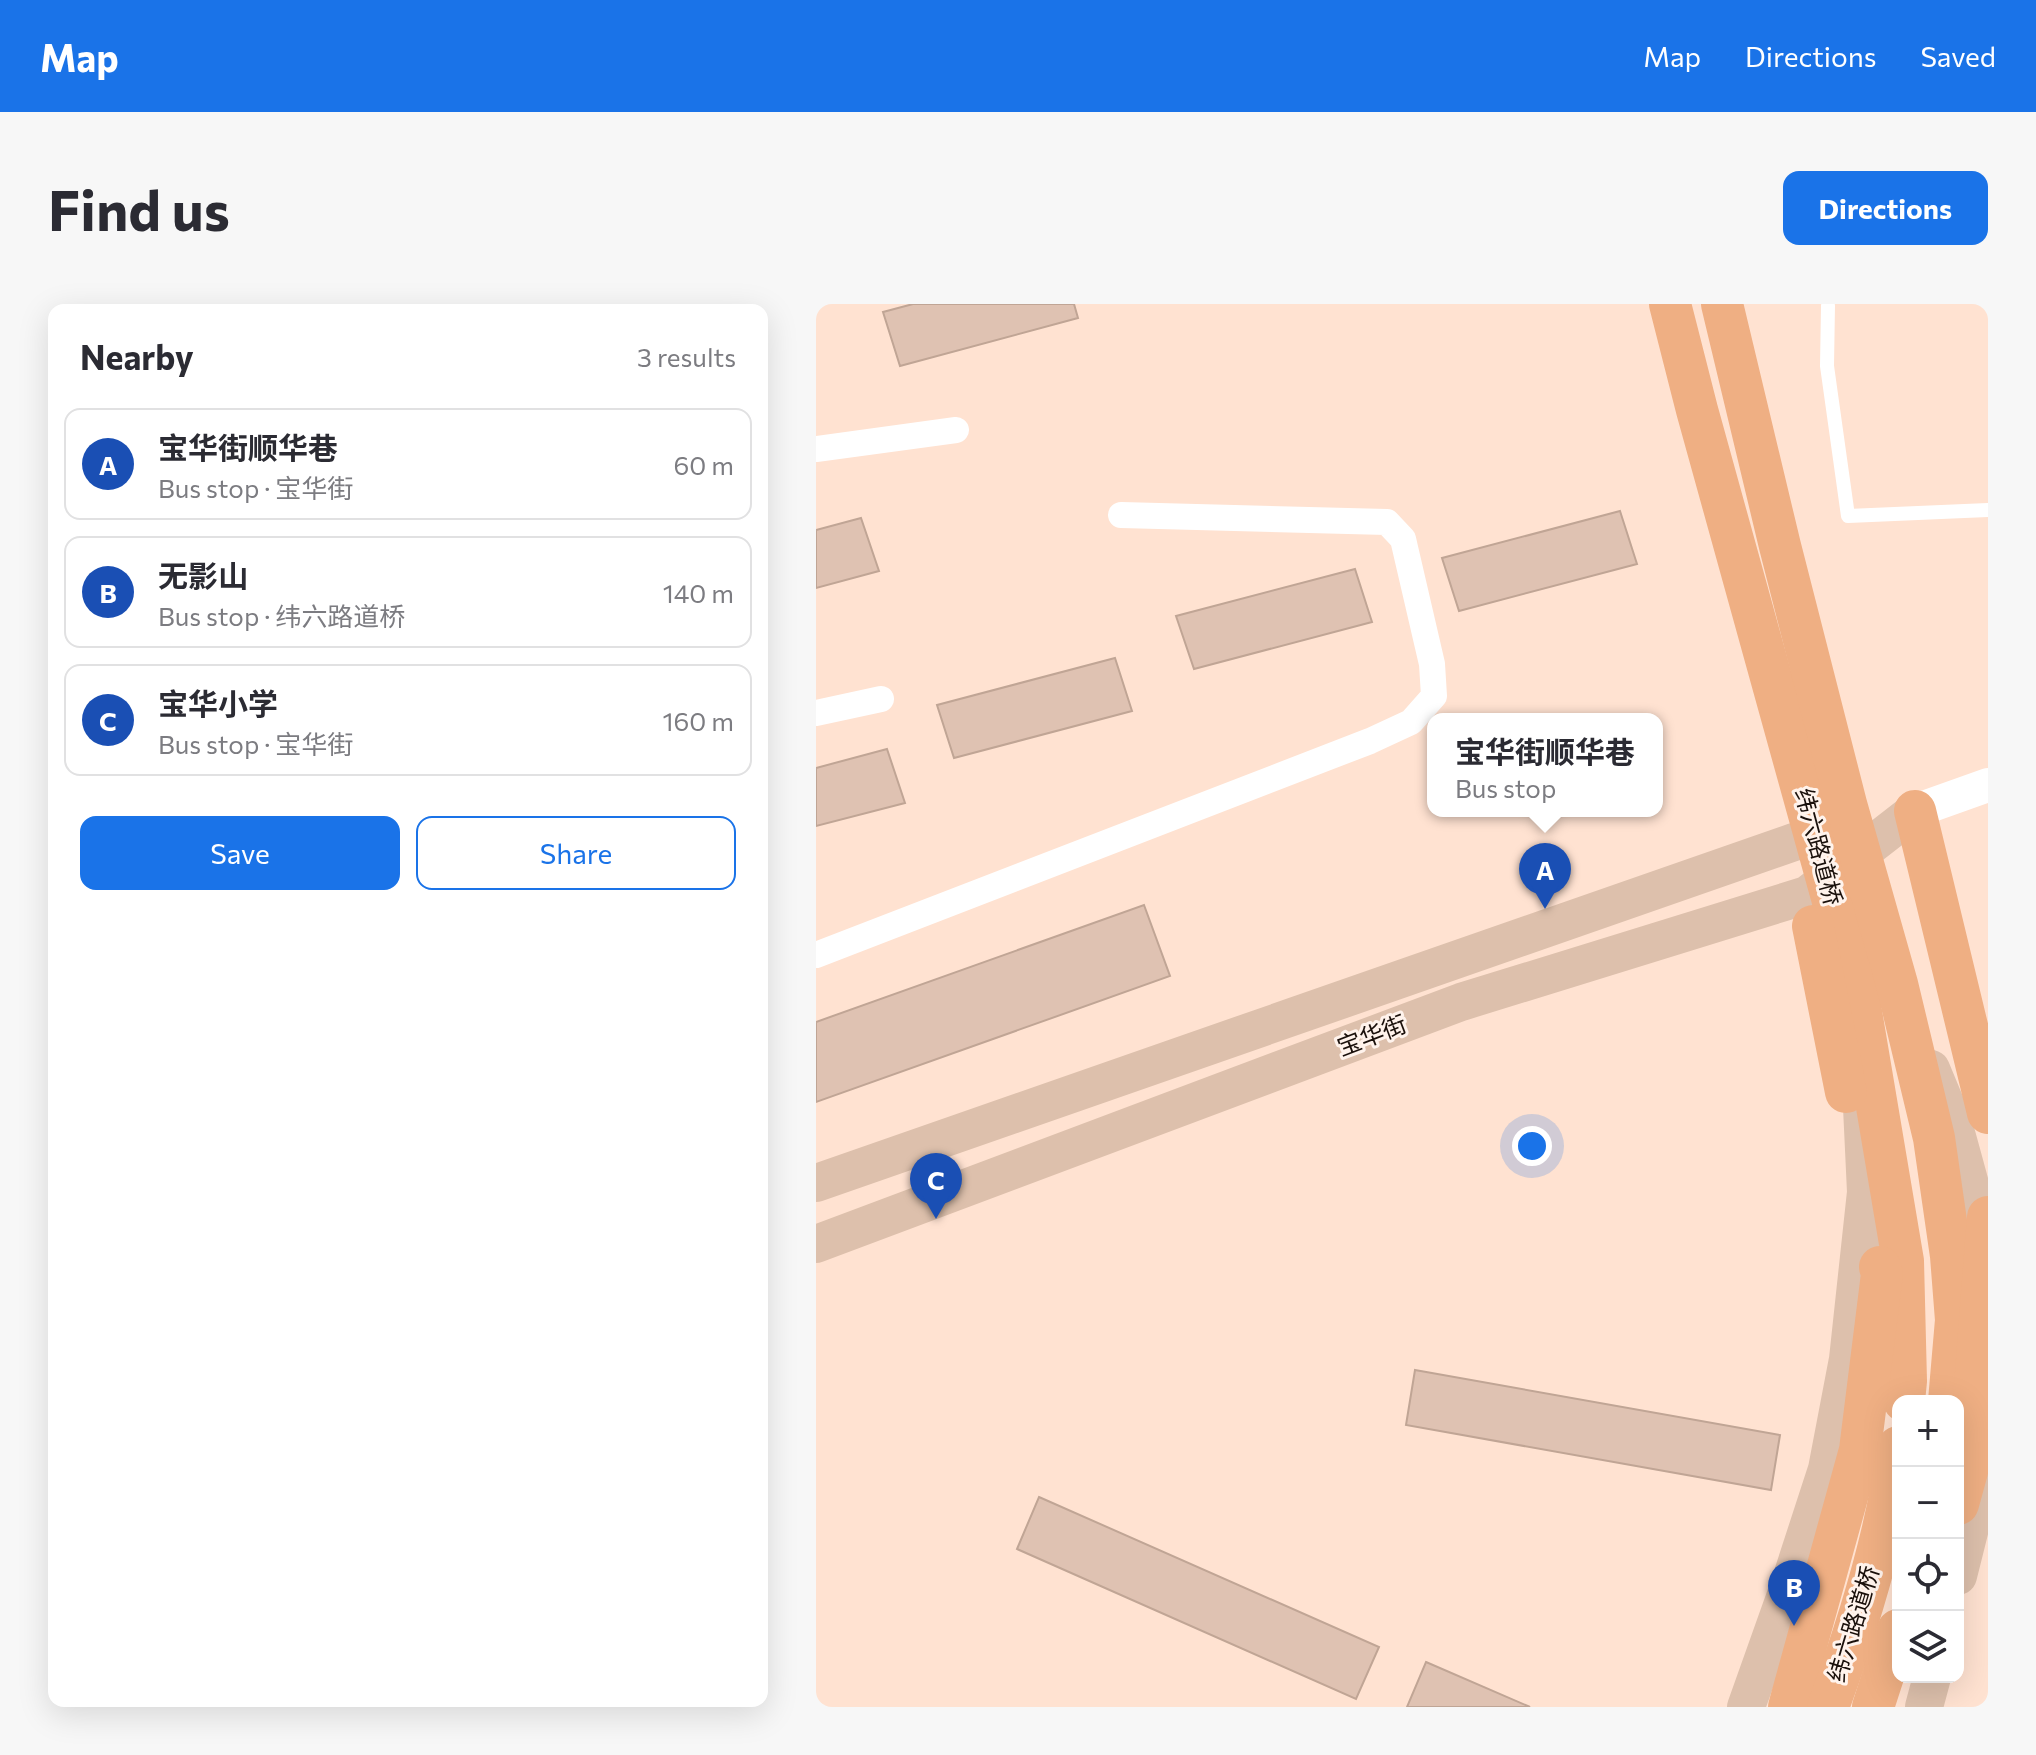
<!DOCTYPE html>
<html lang="en">
<head>
<meta charset="utf-8">
<style>
	:root { --surface:#fff; --page:#f7f7f7; --text:#2b2b33; --muted:#7c7c81; --line:#e1e1e2; --accent:#1a73e8 }
	body { margin:0; font-family:Commissioner,"Noto Sans SC",sans-serif; background:var(--page); color:var(--text) }
	.controls { position:absolute; right:24px; bottom:24px; display:grid; overflow:hidden; border-radius:16px; box-shadow:0 8px 32px #0002 }
	.controls button { width:72px; height:72px; display:grid; place-items:center; padding:0; border:0; border-bottom:2px solid var(--line); background:var(--surface); color:var(--text); font:40px sans-serif }
	.you { position:absolute; left:716px; top:842px; width:28px; height:28px; margin:-20px; border:6px solid #fff; border-radius:50%; background:#1a73e8; box-shadow:0 0 0 12px #1a73e833 }
	.badge { display:grid; place-items:center; width:52px; height:52px; border-radius:50%; background:var(--accent); color:#fff; font-size:26px; font-weight:700 }
	.pin { position:absolute; translate:-50% -66px; filter:drop-shadow(0 2px 4px #0008) }
	.pin::after { content:''; position:absolute; top:42px; width:28px; height:24px; background:inherit; clip-path:polygon(0 0,100% 0,50% 100%) }
	.popup { position:absolute; left:611px; top:409px; width:236px; height:104px; box-sizing:border-box; display:grid; place-content:center; border-radius:16px; background:var(--surface); filter:drop-shadow(0 2px 6px #0005); font-size:26px; white-space:nowrap; color:var(--muted) }
	.popup b { font-size:30px; color:var(--text) }
	.popup::after { content:''; position:absolute; left:50%; top:100%; margin-left:-16px; border:16px solid transparent; border-top-color:var(--surface) }
	.list { margin:0; padding:0; list-style:none }
	h2 { display:flex; justify-content:space-between; align-items:center; height:104px; margin:0; padding:0 32px; font-size:34px }
	h2 small { font-size:26px; font-weight:400; color:var(--muted) }
	.list li { display:grid; grid-template-columns:52px 1fr auto; gap:24px; align-items:center; box-sizing:border-box; height:112px; margin:0 16px 16px; padding:0 16px; border:2px solid var(--line); border-radius:16px }
	.list b { display:block; font-size:30px; white-space:nowrap }
	.list p { margin:0; font-size:26px; white-space:nowrap; color:var(--muted) }
	.list em { font-size:26px; font-style:normal; color:var(--muted) }
	.actions { display:flex; gap:16px; padding:24px 32px }
	.actions a { flex:1; padding:18px 0; border:2px solid var(--accent); border-radius:16px; text-align:center; font-size:28px; color:var(--accent) }
	.actions .main { background:var(--accent); color:#fff }
	.icon { flex:none; width:44px; height:44px; fill:none; stroke:currentColor; stroke-width:2; stroke-linecap:round; stroke-linejoin:round }
	.map { position:relative; flex:none; width:1172px; height:1403px; overflow:hidden; border-radius:16px }
	header { display:flex; align-items:center; gap:48px; box-sizing:border-box; height:112px; padding:0 40px; background:var(--accent); color:#fff }
	header strong { font-size:38px }
	nav { display:flex; gap:44px; margin-inline-start:auto; font-size:28px }
	.intro { display:flex; align-items:center; justify-content:space-between; box-sizing:border-box; height:192px; padding:0 48px }
	h1 { margin:0; font-size:56px }
	.button { padding:20px 36px; border-radius:16px; background:var(--accent); color:#fff; font-size:28px; font-weight:700 }
	main { display:flex; gap:48px; padding:0 48px }
	aside { flex:1; background:var(--surface); border-radius:16px; box-shadow:0 8px 32px #0002 }
	.map>svg:first-child { display:block }
</style>
</head>
<body>
<header>
<strong>Map</strong>
<nav><a>Map</a><a>Directions</a><a>Saved</a></nav>
</header>
<div class="intro"><h1>Find us</h1><a class="button">Directions</a></div>
<main>
<aside>
<h2>Nearby<small>3 results</small></h2>
<ul class="list">
<li><span class="badge" style="background:#1a4fb4">A</span><div><b>宝华街顺华巷</b><p>Bus stop · 宝华街</p></div><em>60 m</em></li>
<li><span class="badge" style="background:#1a4fb4">B</span><div><b>无影山</b><p>Bus stop · 纬六路道桥</p></div><em>140 m</em></li>
<li><span class="badge" style="background:#1a4fb4">C</span><div><b>宝华小学</b><p>Bus stop · 宝华街</p></div><em>160 m</em></li>
</ul>
<div class="actions"><a class="main">Save</a><a>Share</a></div>
</aside>
<div class="map">
<svg width="1172" height="1403" viewBox="0 0 1172 1403">
	<rect width="100%" height="100%" fill="#ffe2d1"/>
	<!-- building -->
	<g fill="#dfc2b2" stroke="#c0a595" stroke-width="2">
		<path d="M97,0H258L262,14L84,62L67,8Z"/>
		<path d="M804,207L821,260L643,307L626,254Z"/>
		<path d="M45,214L63,267L0,284V226Z"/>
		<path d="M539,265L556,318L378,365L360,312Z"/>
		<path d="M299,354L316,407L138,454L121,401Z"/>
		<path d="M71,445L89,499L0,522V464Z"/>
		<path d="M328,601L354,672L0,798V718Z"/>
		<path d="M599,1066L964,1131L955,1186L590,1121Z"/>
		<path d="M223,1193L563,1343L540,1395L201,1245Z"/>
		<path d="M610,1358L714,1403H591Z"/>
	</g>
	<g fill="none" stroke-linecap="round" stroke-linejoin="round">
		<!-- service -->
		<path stroke="#fff" stroke-width="14" d="M1012,2L1011,62L1032,212L1172,206"/>
		<!-- minor -->
		<g stroke="#fff" stroke-width="26">
			<path d="M0,145L140,126"/>
			<path d="M0,409L65,395"/>
			<path d="M0,651L554,437L595,418L618,392L616,360L587,235L571,218L305,211"/>
		</g>
		<!-- tertiary -->
		<path stroke="#fff" stroke-width="34" d="M1099,507L1172,481"/>
		<!-- secondary -->
		<g stroke="#ddc0ac" stroke-width="38">
			<path d="M1115,765L1137,818L1172,946"/>
			<path d="M0,879L978,538L1030,525"/>
			<path d="M0,940L645,698L991,591L1099,507"/>
			<path d="M1142,1272L1157,1212L1165,1166"/>
			<path d="M930,1403L972,1285L1011,1165L1032,1055L1050,888L1046,803"/>
			<path d="M1108,1403L1116,1373"/>
		</g>
		<!-- primary -->
		<g stroke="#efaf83" stroke-width="42">
			<path d="M854,0L881,106L1041,684L1087,957L1090,1077L1088,1097"/>
			<path d="M906,0L964,242L1030,500L1081,680L1118,834L1135,952L1140,1016L1133,1097"/>
			<path d="M1099,507L1172,809"/>
			<path d="M997,622L1030,788"/>
			<path d="M1142,1200L1153,1160L1172,913"/>
			<path d="M973,1403L1044,1146L1066,970L1064,963"/>
			<path d="M1012,1403C1042,1322 1071,1229 1082,1143"/>
			<path d="M1057,1403L1082,1326"/>
		</g>
	</g>
	<g text-anchor="middle" stroke-width="6" stroke-linejoin="round" paint-order="stroke">
		<!-- street labels -->
		<g font-size="24" fill="#1a100b" stroke="#fff3ec">
			<text transform="translate(1002 543) rotate(75)" y="8">纬六路道桥</text>
			<text transform="translate(556 732) rotate(-21)" y="8">宝华街</text>
			<text transform="translate(1038 1320) rotate(-73)" y="8">纬六路道桥</text>
		</g>
	</g>
</svg>
<div class="controls">
<button>+</button>
<button>−</button>
<button><svg class="icon" aria-label="locate" viewBox="0 0 24 24"><circle cx="12" cy="12" r="6"/><path d="M12 2v4M12 18v4M2 12h4M18 12h4"/></svg></button>
<button><svg class="icon" aria-label="layers" viewBox="0 0 24 24"><path d="M12 4l9 5-9 5-9-5zM3 14l9 5 9-5"/></svg></button>
</div>
<div class="you"></div>
<div class="pin badge" style="left:729px;top:605px;background:#1a4fb4">A</div>
<div class="popup"><b>宝华街顺华巷</b>Bus stop</div>
<div class="pin badge" style="left:978px;top:1322px;background:#1a4fb4">B</div>
<div class="pin badge" style="left:120px;top:915px;background:#1a4fb4">C</div>
</div>
</main>
</body>
</html>
